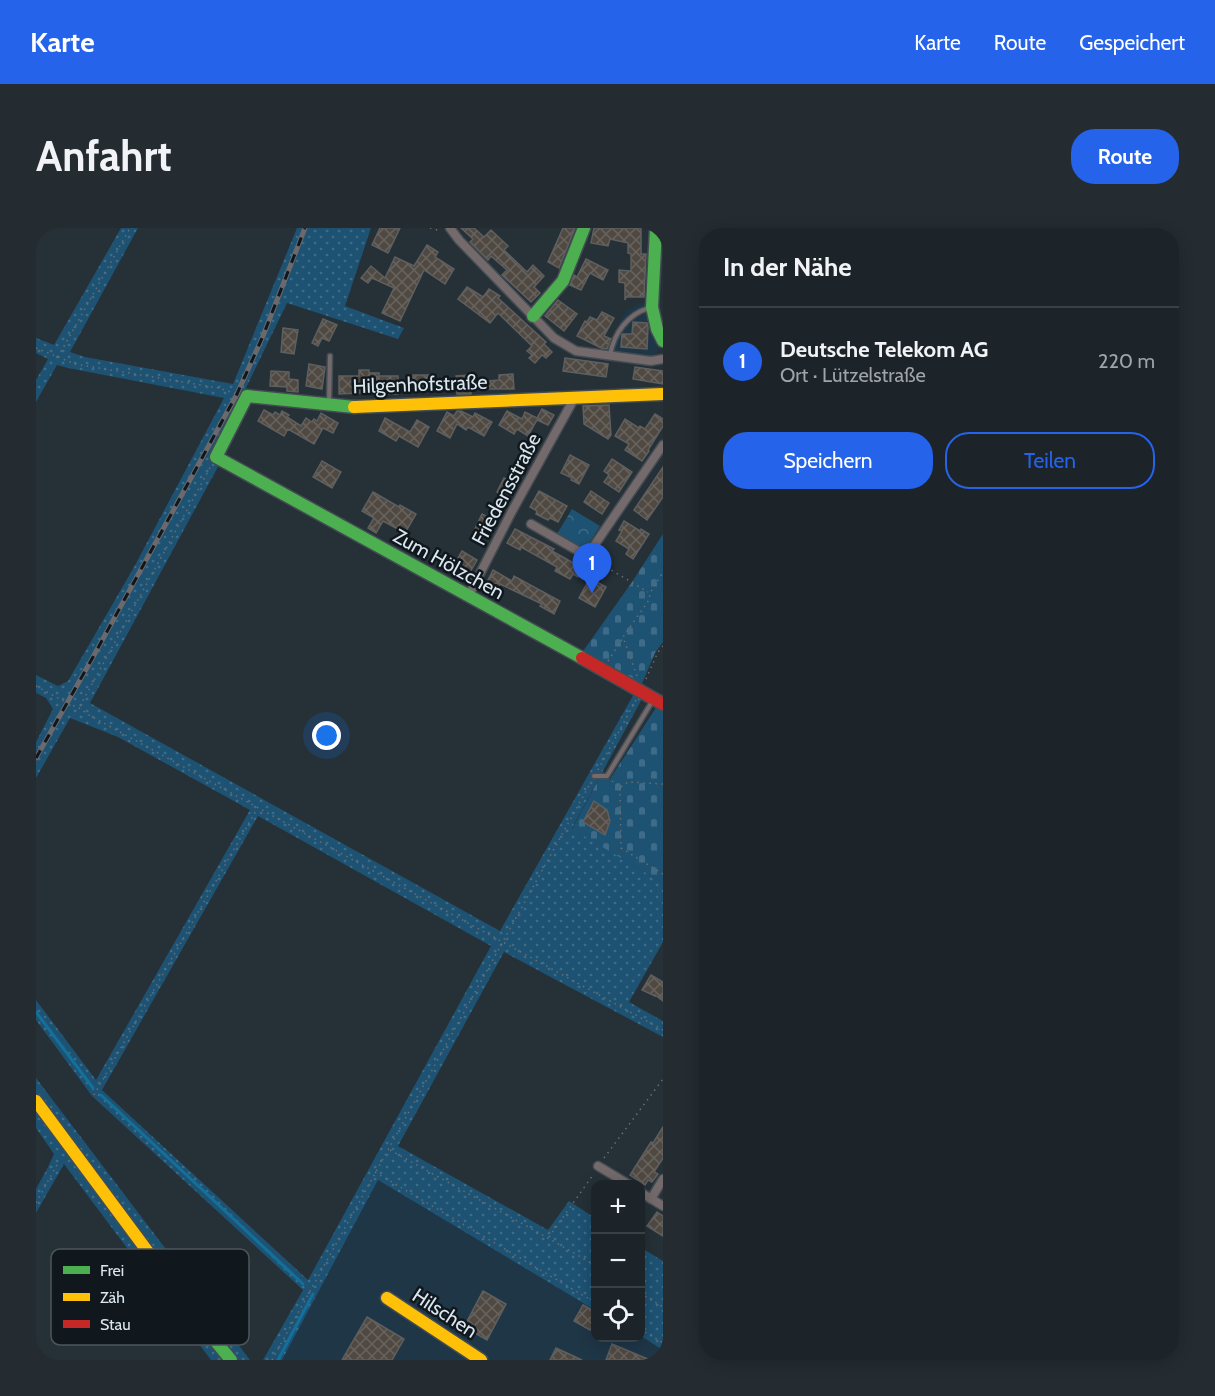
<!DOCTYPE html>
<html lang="de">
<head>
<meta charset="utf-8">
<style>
	:root { --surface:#1c2429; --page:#252c31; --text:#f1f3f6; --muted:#a0a4a8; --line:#3a4146; --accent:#2563eb }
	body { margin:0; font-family:Cabin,sans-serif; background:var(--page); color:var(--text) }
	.controls { position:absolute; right:18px; bottom:18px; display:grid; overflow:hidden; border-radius:12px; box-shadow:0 3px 15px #0003 }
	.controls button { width:54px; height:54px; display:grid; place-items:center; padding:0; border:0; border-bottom:2px solid var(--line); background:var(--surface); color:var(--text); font:30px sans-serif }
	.you { position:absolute; left:291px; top:508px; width:21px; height:21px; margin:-15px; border:4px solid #fff; border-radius:50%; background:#1a73e8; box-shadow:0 0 0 9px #1a73e833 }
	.badge { display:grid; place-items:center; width:39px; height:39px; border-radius:50%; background:var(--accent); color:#fff; font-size:20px; font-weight:700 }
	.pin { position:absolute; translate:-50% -50px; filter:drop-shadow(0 2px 3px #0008) }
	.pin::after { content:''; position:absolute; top:32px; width:21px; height:18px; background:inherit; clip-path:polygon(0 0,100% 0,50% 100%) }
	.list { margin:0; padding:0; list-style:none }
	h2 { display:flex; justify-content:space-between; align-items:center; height:78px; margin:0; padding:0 24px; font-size:26px }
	h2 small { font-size:20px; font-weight:400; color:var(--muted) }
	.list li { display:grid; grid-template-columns:39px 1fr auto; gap:18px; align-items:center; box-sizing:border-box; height:108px; padding:0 24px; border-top:2px solid var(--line) }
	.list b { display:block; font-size:22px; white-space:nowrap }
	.list p { margin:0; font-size:20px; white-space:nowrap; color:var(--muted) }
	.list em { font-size:20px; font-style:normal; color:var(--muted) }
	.actions { display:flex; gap:12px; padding:18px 24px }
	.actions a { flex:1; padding:14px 0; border:2px solid var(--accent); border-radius:24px; text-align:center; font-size:21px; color:var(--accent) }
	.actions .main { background:var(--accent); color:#fff }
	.icon { flex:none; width:33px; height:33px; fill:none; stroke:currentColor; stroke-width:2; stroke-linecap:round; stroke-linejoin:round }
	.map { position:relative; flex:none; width:627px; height:1132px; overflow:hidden; border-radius:24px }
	header { display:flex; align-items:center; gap:36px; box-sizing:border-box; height:84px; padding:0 30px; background:var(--accent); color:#fff }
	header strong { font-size:28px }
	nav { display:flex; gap:33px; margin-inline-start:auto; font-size:21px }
	.intro { display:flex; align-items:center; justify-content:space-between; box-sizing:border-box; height:144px; padding:0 36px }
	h1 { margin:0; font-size:42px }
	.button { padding:15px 27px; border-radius:24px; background:var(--accent); color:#fff; font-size:21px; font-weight:700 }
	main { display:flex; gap:36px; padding:0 36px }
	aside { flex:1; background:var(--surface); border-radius:24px; box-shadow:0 3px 15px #0003 }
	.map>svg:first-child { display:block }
</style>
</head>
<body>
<header>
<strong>Karte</strong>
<nav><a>Karte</a><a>Route</a><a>Gespeichert</a></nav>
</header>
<div class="intro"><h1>Anfahrt</h1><a class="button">Route</a></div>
<main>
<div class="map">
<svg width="627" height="1132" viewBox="0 0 627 1132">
	<defs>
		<pattern id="grass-dots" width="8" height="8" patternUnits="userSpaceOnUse" patternTransform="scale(1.5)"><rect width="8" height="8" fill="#1e5273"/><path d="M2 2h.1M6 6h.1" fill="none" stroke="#3e6b87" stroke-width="1.8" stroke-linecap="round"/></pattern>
		<pattern id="cemetery-stones" width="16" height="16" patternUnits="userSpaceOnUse" patternTransform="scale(1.5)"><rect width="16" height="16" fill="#1e5273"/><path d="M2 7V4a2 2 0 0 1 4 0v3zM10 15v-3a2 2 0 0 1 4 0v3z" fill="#3e6b87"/></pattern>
		<pattern id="park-crowns" width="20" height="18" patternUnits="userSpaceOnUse" patternTransform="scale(1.5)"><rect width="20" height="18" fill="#1e5273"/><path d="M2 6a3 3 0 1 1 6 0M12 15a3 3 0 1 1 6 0" fill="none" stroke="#3e6b87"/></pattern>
		<pattern id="building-cross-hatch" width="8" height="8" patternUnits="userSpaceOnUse" patternTransform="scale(1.5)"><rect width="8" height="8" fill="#4f4942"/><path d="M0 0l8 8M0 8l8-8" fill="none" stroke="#68635e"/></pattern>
	</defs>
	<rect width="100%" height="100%" fill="#253037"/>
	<!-- built -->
	<g fill="#1f3647">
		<path d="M614,71V81L623,122L616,129L572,125L580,102L590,82Z"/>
		<path d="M342,952L559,1081L560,1110H604L605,1107L627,1121V1132H246Z"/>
	</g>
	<!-- grass -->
	<g fill="url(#grass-dots)" fill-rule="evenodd">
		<path d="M85,0H102L34,124L49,129L197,156L261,0H335L309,78L368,100L362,111L251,75L208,164L184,235L54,475L464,703L599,464L607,469L536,600L627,655V714L593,774L627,793V809L468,724L362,918L512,1002L533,973L559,990V1082L342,952L246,1132H227L267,1062L56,868L0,792V772L60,852L214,582L82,509L34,490L0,550V514L17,481L10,470L0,465V447L22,458L32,453L98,339L188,170L32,140L21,137L0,174V152L12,131L0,125V110L18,117ZM222,588L455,718L272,1052L66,862Z"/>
		<path d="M0,850L214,1132H175L28,936L0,985V961L11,941L18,926L0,900Z"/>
		<path d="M604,1019L627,1033V1122L605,1108Z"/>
	</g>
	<!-- cemetery -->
	<g fill="url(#cemetery-stones)">
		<path d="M627,306V414L619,425L605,458L545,426L596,354Z"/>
		<path d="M621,478L627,483V655L536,601L566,545L574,551Z"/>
	</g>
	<!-- park -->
	<path fill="url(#park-crowns)" d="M536,281L564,298L549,322L521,306Z"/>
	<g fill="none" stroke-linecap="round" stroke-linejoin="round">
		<!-- stream -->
		<g stroke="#12709a" stroke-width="3">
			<path d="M0,784L57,860"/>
			<path d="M65,867L267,1056"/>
			<path d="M242,1132L277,1066"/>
		</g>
	</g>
	<!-- building -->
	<g fill="url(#building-cross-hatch)" stroke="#5e5f5f" stroke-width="1.5">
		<path d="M344,0H364L352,25L336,17Z"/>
		<path d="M425,0H438L448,9L455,2L472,18L468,22L491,44L497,37L508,48L498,59L504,65L495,74L466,47L471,42L455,28L452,32L434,14L437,11Z"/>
		<path d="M527,0H539L523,40L512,34Z"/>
		<path d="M558,0H605V26H610L608,69H590L589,72V55L583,54V42L595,43V26L592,25V15L574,11L572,18L555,15Z"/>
		<path d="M391,17L402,24L399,29L418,41L409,56L388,42L364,93L346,85L358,60L336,50L332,55L325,50L335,38L349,50L359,29L378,38Z"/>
		<path d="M550,31L572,42L567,52L554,45L545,62L534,57L538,47L541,49Z"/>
		<path d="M431,59L447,69L453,61L464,68L462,70L510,114L508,116L516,124L510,130L506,127L499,135L493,130L496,127L491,123L496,118L462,85L454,95L422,71Z"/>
		<path d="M522,72L541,86L528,103L509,88Z"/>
		<path d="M566,84L578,90L568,108L575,111L571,121L565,120L541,108L549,93L551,94L554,89L561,92Z"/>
		<path d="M287,91L301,97L293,113L286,110L282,118L276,115Z"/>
		<path d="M597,94L611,95L612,99L611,121L585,119L586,106H596Z"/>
		<path d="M247,100L262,102L258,126L245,124Z"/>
		<path d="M529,130L572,136L570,149L527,143Z"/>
		<path d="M273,136L289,139L286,161L270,158Z"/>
		<path d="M599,139L627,143V156L597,151Z"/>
		<path d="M323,142H333V145H343V148H362V166H343V158H324V165L303,166V148H323Z"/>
		<path d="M235,143L253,144V151L262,152V164L251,163V159L234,158Z"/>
		<path d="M477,146L478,161H452V153L463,152V147Z"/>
		<rect x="377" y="147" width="19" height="15"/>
		<path d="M433,147L435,166H421L420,148Z"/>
		<path d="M573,177L575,207L572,211L548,196L547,178Z"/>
		<path d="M506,181L518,187L512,197L501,192L492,208L481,201L478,206L463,197L471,183L486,191L489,184L501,190Z"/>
		<path d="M228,182L237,187L239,184L244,187L246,183L253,187L251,189L265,198L270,190L276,194L278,191L281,193L285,185L302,195L297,205L287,200L278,216L252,201L248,208L222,193Z"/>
		<path d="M421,183H425L437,189L439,185L456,194L448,208L432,199L430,202L421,196L414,210L401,203L411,184L418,188Z"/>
		<path d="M619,186L627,191V198L612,222L613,223L606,233L589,222L593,216L579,208L589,191L603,200L604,198L609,201Z"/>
		<path d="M349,190L374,204L381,192L393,199L382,219L363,208L360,213L343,203Z"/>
		<path d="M534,227L553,237L543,256L535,252L536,250L525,245Z"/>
		<path d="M576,231L596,244L583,264L568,254L573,247L568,243Z"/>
		<path d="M286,233L305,244L296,260L277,249Z"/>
		<path d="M627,239V269L611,292L598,282Z"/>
		<path d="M468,250L480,256L472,271L461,264Z"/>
		<path d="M503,263L531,278L522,294L514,290L512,292L500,286L501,283L494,279Z"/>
		<path d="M555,263L573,275L566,286L548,274Z"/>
		<path d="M337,264L363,279L364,277L380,286L369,305L347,293L340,305L332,300L338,290L326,283Z"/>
		<path d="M446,286L459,293L450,310L438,303Z"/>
		<path d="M588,293L604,303L605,301L613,306L597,331L590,326L593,321L580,313L586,303L583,302Z"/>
		<path d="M479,301L518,321L516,323L541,337V339L546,342L542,349L537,346L534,351L519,343L521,339L485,319L484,322L471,315Z"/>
		<path d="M426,323L441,332L433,346L418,337Z"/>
		<path d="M457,342L476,353L478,348L524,373L518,386L504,378L506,376L464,356L461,362L450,356Z"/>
		<path d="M554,350L570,359L559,379L543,370Z"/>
		<path d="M558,573L571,582L574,593L569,607L547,594Z"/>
		<path d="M615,747L627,754V773L619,767V768L606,762Z"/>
		<path d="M627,899V930L618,944L622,946L616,954L612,952L609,957L594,947L615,914L617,915Z"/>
		<path d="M621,984L627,988V1008L611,998Z"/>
		<path d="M447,1063L470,1076L451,1112L428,1099Z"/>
		<path d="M547,1077L560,1084V1092L554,1102L538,1093Z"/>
		<path d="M331,1089L368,1111L356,1132H306Z"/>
		<path d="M576,1116L614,1132H570Z"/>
		<path d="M520,1120L546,1132H514Z"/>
	</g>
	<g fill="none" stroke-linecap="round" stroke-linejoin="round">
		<defs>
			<g id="lane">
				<path d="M574,127C578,105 592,86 613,80"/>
				<path d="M293,175L294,128"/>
				<path d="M558,548H571L617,472"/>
			</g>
			<g id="street">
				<path d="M414,0L423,12L518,110L540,123L615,133L627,131"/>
				<path d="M495,296L551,328L627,217"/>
				<path d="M432,369L475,285L539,169"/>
				<path d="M562,938L592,956"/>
				<path d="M604,964L627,978"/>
				<path d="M615,971L627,951"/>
			</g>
			<g id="fast">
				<path d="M620,0L616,79L621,101L627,113"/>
				<path d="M497,88L527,53L548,0"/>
				<path d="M318,179L211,168L180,229L546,430"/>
				<path d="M115,1028L163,1093L195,1132"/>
			</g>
			<g id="slow">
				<path d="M318,179L627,166"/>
				<path d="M0,873L115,1028"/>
				<path d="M351,1070L445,1132"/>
			</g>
			<path id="jam" d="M546,430L627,476"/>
		</defs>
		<!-- lane casing -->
		<use href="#lane" stroke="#444c53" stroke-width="7"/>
		<!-- street casing -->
		<use href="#street" stroke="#444c53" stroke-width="11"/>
		<!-- fast casing -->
		<use href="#fast" stroke="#444c53" stroke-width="15"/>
		<!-- slow casing -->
		<use href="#slow" stroke="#444c53" stroke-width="15"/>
		<!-- jam casing -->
		<use href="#jam" stroke="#444c53" stroke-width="15"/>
		<!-- path -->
		<g stroke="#6f6c6e" stroke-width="1.5" stroke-dasharray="1.5 4.5" stroke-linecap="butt">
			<path d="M394,0L405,3"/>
			<path d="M0,120L39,136L183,160L200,166"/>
			<path d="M22,129L94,0"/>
			<path d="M560,333L612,364"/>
			<path d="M572,433L587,410"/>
			<path d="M601,448L587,409L613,372L614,365L627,344"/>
			<path d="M610,451L622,424L627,418"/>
			<path d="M0,458L31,475L43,480L53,487L627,802"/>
			<path d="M44,478L175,238"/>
			<path d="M562,542L600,472"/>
			<path d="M576,553L584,559"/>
			<path d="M585,559L592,554L627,556"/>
			<path d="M584,560L585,620L627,646"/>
			<path d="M58,867L221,581"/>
			<path d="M354,922L512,1010L560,1038"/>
			<path d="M568,930L627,851"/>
			<path d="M339,944L560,1075"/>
			<path d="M0,975L22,935"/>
			<path d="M513,1009L557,947"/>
			<path d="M604,1065L627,1079"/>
			<path d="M604,1101L627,1115"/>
			<path d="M236,1132L555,554"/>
		</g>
		<!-- lane -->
		<use href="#lane" stroke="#746a6b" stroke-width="4"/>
		<!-- street -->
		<use href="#street" stroke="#746a6b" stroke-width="8"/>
		<!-- fast -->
		<use href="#fast" stroke="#4caf50" stroke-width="12"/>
		<!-- slow -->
		<use href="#slow" stroke="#ffc107" stroke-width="12"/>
		<!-- jam -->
		<use href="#jam" stroke="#c62828" stroke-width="12"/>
		<defs>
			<path id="rail" d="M0,530L57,429L201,166L227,108L269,0"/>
		</defs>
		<!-- rail casing -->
		<use href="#rail" stroke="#6b696c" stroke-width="5"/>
		<!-- rail -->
		<use href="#rail" stroke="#10181e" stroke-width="3" stroke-dasharray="9" stroke-linecap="butt"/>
	</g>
	<g text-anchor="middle" stroke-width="5" stroke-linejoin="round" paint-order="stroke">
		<!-- street labels -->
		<g font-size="20" fill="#dbe7ef" stroke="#10181e">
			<text transform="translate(384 156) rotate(-2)" y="7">Hilgenhofstraße</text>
			<text transform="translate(470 261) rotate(-62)" y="7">Friedensstraße</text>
			<text transform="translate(413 336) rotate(29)" y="7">Zum Hölzchen</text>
			<text transform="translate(409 1085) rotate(33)" y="7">Hilschen</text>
		</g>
	</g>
	<!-- legend -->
	<rect x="15" y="1021" width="198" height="96" rx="9" fill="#10181e" stroke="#4d565d" stroke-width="1.5"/>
	<rect x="27" y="1038" width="27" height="8" fill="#4caf50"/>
	<rect x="27" y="1065" width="27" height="8" fill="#ffc107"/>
	<rect x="27" y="1092" width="27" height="8" fill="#c62828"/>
	<g font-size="16" fill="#dbe7ef">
		<text x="64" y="1048">Frei</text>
		<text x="64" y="1075">Zäh</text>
		<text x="64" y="1102">Stau</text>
	</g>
</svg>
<div class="controls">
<button>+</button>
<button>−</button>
<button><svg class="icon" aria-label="locate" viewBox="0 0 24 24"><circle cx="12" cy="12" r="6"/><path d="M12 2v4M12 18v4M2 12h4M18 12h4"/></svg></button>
</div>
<div class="you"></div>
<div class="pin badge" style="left:556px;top:365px">1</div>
</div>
<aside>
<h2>In der Nähe<small></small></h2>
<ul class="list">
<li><span class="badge">1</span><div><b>Deutsche Telekom AG</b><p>Ort · Lützelstraße</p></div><em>220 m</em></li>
</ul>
<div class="actions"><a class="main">Speichern</a><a>Teilen</a></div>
</aside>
</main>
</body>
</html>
